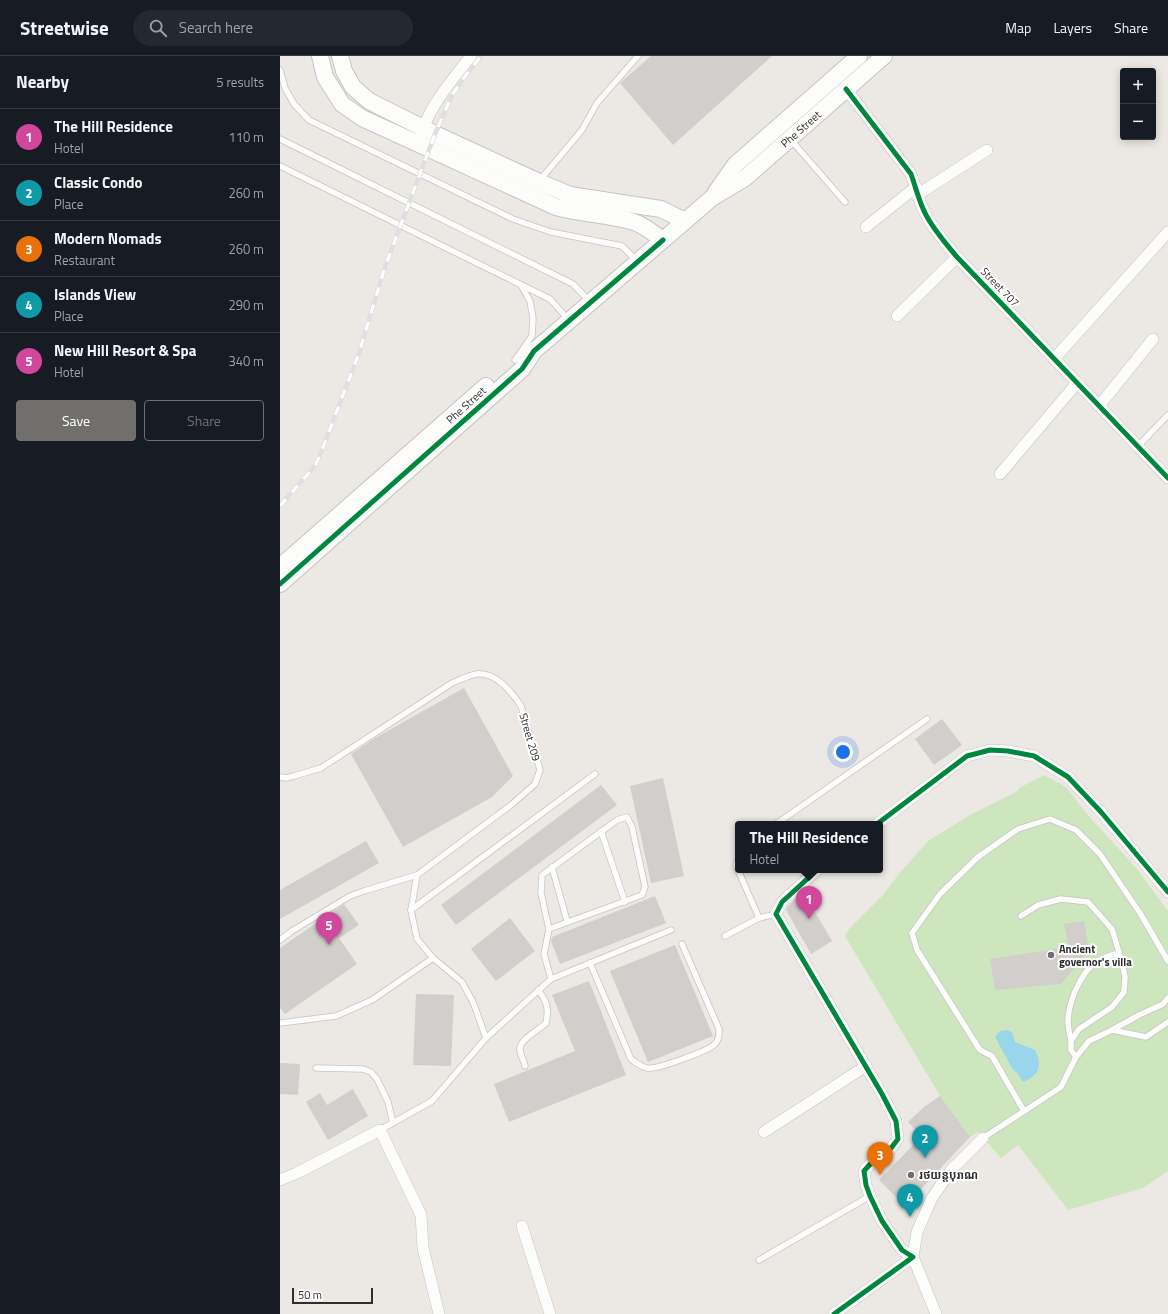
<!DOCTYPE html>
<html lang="en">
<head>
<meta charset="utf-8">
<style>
	:root { --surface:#171b24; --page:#242831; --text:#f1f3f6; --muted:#9ea1a6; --line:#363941; --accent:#706f6e }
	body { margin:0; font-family:"Titillium Web","Noto Sans Khmer",sans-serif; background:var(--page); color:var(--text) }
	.controls { position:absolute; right:12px; top:12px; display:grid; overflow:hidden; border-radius:4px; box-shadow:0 2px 10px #0003 }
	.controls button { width:36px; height:36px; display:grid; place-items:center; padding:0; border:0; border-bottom:1px solid var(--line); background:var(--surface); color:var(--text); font:20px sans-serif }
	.scale { position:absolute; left:12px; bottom:10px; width:81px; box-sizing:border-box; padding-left:4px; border:2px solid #2e2e2e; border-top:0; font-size:11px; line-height:14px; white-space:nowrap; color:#2e2e2e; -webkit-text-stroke:3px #fff; paint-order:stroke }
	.you { position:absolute; left:563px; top:696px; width:14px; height:14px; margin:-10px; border:3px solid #fff; border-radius:50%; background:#1a73e8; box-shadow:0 0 0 6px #1a73e833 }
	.badge { display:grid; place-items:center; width:26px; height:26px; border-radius:50%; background:var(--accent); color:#fff; font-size:13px; font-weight:700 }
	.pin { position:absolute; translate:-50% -33px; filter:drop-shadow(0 1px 2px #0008) }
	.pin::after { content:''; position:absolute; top:21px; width:14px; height:12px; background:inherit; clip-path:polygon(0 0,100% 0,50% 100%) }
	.popup { position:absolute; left:455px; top:765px; width:148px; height:52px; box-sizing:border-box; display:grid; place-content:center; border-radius:4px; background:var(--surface); filter:drop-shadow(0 1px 3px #0005); font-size:13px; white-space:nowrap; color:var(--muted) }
	.popup b { font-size:15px; color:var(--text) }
	.popup::after { content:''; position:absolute; left:50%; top:100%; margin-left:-8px; border:8px solid transparent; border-top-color:var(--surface) }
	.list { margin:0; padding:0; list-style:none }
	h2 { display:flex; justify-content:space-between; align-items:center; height:52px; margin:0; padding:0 16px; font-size:17px }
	h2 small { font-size:13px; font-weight:400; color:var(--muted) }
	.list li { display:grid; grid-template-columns:26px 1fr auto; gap:12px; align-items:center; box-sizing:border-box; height:56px; padding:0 16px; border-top:1px solid var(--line) }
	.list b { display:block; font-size:15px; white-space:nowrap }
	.list p { margin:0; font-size:13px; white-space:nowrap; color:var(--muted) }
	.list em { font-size:13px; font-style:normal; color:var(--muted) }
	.actions { display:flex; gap:8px; padding:12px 16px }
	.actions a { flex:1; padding:9px 0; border:1px solid var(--accent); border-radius:4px; text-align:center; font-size:14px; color:var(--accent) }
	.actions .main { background:var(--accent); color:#fff }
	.icon { flex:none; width:22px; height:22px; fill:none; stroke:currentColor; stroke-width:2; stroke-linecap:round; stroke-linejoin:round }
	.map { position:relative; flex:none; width:888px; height:1258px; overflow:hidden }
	header { display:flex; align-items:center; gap:24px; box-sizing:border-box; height:56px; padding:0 20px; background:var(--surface); border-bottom:1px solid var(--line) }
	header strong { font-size:19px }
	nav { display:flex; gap:22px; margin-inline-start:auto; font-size:14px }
	.search { width:280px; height:36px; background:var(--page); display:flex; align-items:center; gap:10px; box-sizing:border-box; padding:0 14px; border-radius:22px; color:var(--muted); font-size:15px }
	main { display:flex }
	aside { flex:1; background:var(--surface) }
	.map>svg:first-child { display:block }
</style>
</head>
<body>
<header>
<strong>Streetwise</strong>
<div class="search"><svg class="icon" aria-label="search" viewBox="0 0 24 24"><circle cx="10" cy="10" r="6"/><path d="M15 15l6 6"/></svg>Search here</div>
<nav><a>Map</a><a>Layers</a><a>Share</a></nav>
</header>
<main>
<aside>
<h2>Nearby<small>5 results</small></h2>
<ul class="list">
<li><span class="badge" style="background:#d1479c">1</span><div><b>The Hill Residence</b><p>Hotel</p></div><em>110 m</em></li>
<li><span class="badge" style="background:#0f9aa8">2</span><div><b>Classic Condo</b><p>Place</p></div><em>260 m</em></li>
<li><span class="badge" style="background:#e8710a">3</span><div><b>Modern Nomads</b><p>Restaurant</p></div><em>260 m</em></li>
<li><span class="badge" style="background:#0f9aa8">4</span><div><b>Islands View</b><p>Place</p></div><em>290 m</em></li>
<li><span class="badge" style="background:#d1479c">5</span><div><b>New Hill Resort &amp; Spa</b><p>Hotel</p></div><em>340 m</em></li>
</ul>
<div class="actions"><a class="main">Save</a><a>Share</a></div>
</aside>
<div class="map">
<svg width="888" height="1258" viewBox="0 0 888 1258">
	<rect width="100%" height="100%" fill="#ece8e4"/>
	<!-- green -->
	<path fill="#cee6be" d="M764,719L786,731L806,757L857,813L888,855V1115L863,1132L788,1154L738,1089L721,1102L698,1076L690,1081L660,1040L565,880L570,872L603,839L618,819L648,785L690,759L736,736L741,731Z"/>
	<!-- water -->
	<path fill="#99d6ec" d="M727,974L732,976L735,986L755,994C763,1010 759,1020 743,1026L737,1017L732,1012L715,981L720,975Z"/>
	<!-- building -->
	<g fill="#d1cecb">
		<path d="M371,0H492L393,89L340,27Z"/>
		<path d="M184,632L233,720L212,741L123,791L71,698L95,682Z"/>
		<path d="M662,663L682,689L654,709L635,683Z"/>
		<path d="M383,722L404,820L371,827L350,730Z"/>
		<path d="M321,729L337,749L176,869L161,849Z"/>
		<path d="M86,785L99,807L0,863V834Z"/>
		<path d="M523,836L552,885L531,898L506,854L508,850Z"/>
		<path d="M375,840L386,867L280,908L271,885L272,881Z"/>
		<path d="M64,848L79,869L59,882L77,908L5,958L0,952V892Z"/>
		<path d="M230,862L255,895L216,925L191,893Z"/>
		<path d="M804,865L809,895L781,928L715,934L710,903L789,891L784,868Z"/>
		<path d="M395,889L433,980L368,1006L330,915Z"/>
		<path d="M309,925L346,1019L229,1066L214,1028L295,995L272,939Z"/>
		<path d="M136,938L174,939L171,1010L133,1009Z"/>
		<path d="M0,1007L20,1008L18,1039L0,1038Z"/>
		<path d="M73,1033L88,1060L48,1084L26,1046L40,1037L47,1049Z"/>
		<path d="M660,1040L690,1081L625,1150L599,1124L642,1080L628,1066L644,1051Z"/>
	</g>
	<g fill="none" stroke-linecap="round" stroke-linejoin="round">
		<defs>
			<g id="lane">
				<path d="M0,14L5,32L14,48L29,64L233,163L271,176L342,190L356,204"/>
				<path d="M0,83L293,228L309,245"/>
				<path d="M510,83L565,146"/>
				<path d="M0,110L270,243L288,263"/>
				<path d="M260,124L302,74L317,47L358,0"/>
				<path d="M235,304L252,280L253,262L250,245L241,229"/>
				<path d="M858,390L888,359"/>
				<path d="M0,721L6,722L14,720L41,712L172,627C180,624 187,620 196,618C216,616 231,635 241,650L260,714L255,728L231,749L137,819L84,835L70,840L12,875L0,884"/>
				<path d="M496,768L647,663"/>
				<path d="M321,775L345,846"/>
				<path d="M458,804L456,809L458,814"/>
				<path d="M272,811L287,865"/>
				<path d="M458,814L479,862"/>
				<path d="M137,819L131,854L137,883L153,902L182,926L193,946L206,982"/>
				<path d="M131,854L315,718"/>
				<path d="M741,860L758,849L781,843L808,846L832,873L841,903"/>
				<path d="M269,873L362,839L365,831L352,771L347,761L337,764L262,819L261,837L269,873L264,898L271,923"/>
				<path d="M445,880L479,862L496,858"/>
				<path d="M310,907L351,1003C356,1007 361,1011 367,1012C376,1014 428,995 435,988C439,984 439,979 439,973L402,888"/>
				<path d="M0,967L56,960L92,944L153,902"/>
				<path d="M832,974L859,959L883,948L888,942"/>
				<path d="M791,985C790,979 788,972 788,966C788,947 800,918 815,907C821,902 828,900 835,898L842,906L845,921L844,936L832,951L799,973L791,985V994L796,1001"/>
				<path d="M245,1010C244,1005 241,1000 240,995C238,984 259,974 266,967C269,953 267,945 258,934"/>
				<path d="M36,1012L83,1013L91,1016L97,1023L108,1046L113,1067"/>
				<path d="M744,1055L712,1000L700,994L637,894L632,877L660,838L698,801L738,773L770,763L796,774L820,798L860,857L888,905"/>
				<path d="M100,1074L152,1045L206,982L271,923L391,874"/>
				<path d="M703,1082L781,1031L796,1001L809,985L832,974L866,981L888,966"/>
				<path d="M479,1204L590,1140"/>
			</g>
			<g id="street">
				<path d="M566,33L631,118C636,132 639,146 646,159C654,174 666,188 677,201L888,422"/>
				<path d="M141,78C151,48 172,24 191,0"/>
				<path d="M637,139L707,94"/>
				<path d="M586,171L636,131"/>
				<path d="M617,260L677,201"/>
				<path d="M774,303L888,176"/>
				<path d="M819,350L873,283"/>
				<path d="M720,418L797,327"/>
				<path d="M597,768L687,700L710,694L728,695L754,700L788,721L821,756L888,836"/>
				<path d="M537,814L502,846L496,858L602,1038L616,1065L618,1083L608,1096L593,1105L584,1115L586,1129L590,1140L602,1165L622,1194L633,1201L554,1258"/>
				<path d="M484,1076L586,1010"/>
				<path d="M0,1124L17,1117L100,1074L141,1159L143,1192L159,1258"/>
				<path d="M242,1170L270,1258"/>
				<path d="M656,1258L633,1201L637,1176L652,1142L672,1113L703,1082"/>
			</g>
			<g id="secondary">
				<path d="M40,0L45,21L62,48L82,62L276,151C301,158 329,158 354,166C364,169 374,178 383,184"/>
				<path d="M60,0L64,15L73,31L89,45L155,78L259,126L290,139L381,153L405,165"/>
				<path d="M436,136L455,109L579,0"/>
				<path d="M0,511L206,330"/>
				<path id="s1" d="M0,528L242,313L254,295L433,141L465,122L604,0"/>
			</g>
		</defs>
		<!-- lane casing -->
		<use href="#lane" stroke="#c5c4c5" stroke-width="7"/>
		<!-- street casing -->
		<use href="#street" stroke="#c5c4c5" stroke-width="12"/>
		<!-- secondary casing -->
		<use href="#secondary" stroke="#c5c4c5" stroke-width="18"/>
		<!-- lane -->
		<use href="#lane" stroke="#fcfcfb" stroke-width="5.5"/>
		<!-- street -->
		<use href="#street" stroke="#fcfcfb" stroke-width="11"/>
		<!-- secondary -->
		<use href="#secondary" stroke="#fcfcfb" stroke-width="16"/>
		<defs>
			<path id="rail" d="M0,450L35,410L42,394L79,297L105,211L155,78L172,39L186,19L201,0"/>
		</defs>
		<!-- rail casing -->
		<use href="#rail" stroke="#dfdfe1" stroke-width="4.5"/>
		<!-- rail -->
		<use href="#rail" stroke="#fff" stroke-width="3" stroke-dasharray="9" stroke-linecap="butt"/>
		<defs>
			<g id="cycleway">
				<path d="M566,33L631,118C636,132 639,146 646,159C654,174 666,188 677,201L888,422"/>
				<path d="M0,528L242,313L254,295L383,184"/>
				<path d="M597,768L687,700L710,694L728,695L754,700L788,721L821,756L888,836"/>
				<path d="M537,814L502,846L496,858L602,1038L616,1065L618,1083L608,1096L593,1105L584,1115L586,1129L590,1140L602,1165L622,1194L633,1201L554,1258"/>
			</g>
		</defs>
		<!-- cycleway casing -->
		<use href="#cycleway" stroke="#fff" stroke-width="8"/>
		<!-- cycleway -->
		<use href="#cycleway" stroke="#00873e" stroke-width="5"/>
	</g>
	<!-- markers -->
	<g fill="#706f6e" stroke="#fff" stroke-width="1.5">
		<circle cx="771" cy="899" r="4"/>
		<circle cx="631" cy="1119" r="4"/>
	</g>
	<g text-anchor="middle" stroke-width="4" stroke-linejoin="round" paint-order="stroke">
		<!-- street labels -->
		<g font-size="11" fill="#2e2e2e" stroke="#fff">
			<text dy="4" stroke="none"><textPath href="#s1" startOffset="693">Phe Street</textPath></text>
			<text transform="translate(720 231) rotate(46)" y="4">Street 707</text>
			<text transform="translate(186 349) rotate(-42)" y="4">Phe Street</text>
			<text transform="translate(250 681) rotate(74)" y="4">Street 209</text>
		</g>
		<!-- poi labels -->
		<g font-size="11" font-weight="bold" fill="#2e2e2e" stroke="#fff" text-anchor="start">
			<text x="779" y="897">Ancient<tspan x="779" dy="13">governor's villa</tspan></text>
			<text x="639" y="1123">រថយន្តបុរាណ</text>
		</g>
	</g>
</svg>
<div class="controls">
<button>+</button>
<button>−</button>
</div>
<div class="scale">50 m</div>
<div class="you"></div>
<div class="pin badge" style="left:529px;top:863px;background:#d1479c">1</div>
<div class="popup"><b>The Hill Residence</b>Hotel</div>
<div class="pin badge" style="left:645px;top:1102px;background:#0f9aa8">2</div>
<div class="pin badge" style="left:600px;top:1119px;background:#e8710a">3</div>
<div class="pin badge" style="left:630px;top:1161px;background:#0f9aa8">4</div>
<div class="pin badge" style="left:49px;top:889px;background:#d1479c">5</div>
</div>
</main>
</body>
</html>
